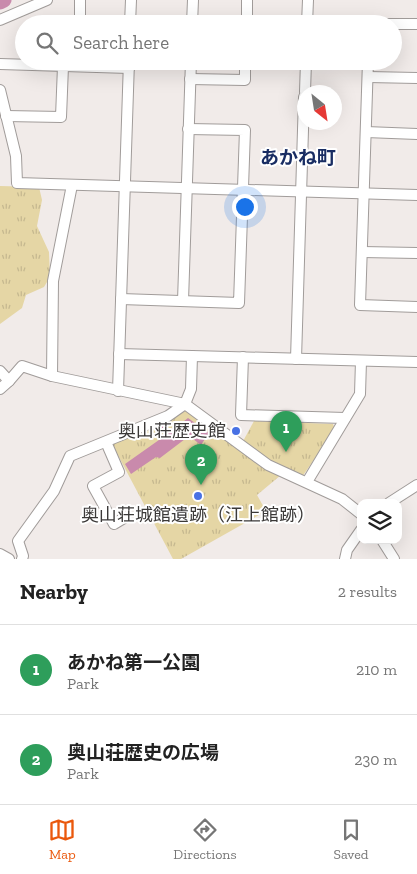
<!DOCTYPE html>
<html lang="en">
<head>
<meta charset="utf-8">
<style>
	:root { --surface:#fff; --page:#f2f2f2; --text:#222; --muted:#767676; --line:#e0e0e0; --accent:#ea580c }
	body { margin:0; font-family:"Zilla Slab","Noto Sans JP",serif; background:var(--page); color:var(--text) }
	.controls { position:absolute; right:15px; bottom:15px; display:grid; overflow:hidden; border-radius:10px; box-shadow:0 5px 20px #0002 }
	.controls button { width:45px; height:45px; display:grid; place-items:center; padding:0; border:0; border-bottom:1px solid var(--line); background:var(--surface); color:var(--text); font:25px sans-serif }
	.compass { position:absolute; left:297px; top:85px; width:45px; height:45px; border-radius:50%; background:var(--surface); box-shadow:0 5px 20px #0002; rotate:150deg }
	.you { position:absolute; left:244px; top:206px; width:18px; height:18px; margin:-12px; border:4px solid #fff; border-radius:50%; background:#1a73e8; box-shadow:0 0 0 8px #1a73e833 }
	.badge { display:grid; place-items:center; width:32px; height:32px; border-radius:50%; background:var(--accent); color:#fff; font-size:16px; font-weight:700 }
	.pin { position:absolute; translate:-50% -41px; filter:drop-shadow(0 1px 2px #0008) }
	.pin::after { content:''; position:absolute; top:26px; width:18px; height:15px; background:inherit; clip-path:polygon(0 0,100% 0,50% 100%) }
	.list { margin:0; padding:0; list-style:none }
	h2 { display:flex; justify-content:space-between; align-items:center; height:65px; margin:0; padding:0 20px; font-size:21px }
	h2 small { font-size:16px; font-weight:400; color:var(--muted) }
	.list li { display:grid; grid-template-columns:32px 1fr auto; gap:15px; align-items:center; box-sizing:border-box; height:90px; padding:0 20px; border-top:1px solid var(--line) }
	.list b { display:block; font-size:19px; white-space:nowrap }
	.list p { margin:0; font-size:16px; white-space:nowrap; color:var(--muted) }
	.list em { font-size:16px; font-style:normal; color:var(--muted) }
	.icon { flex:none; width:28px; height:28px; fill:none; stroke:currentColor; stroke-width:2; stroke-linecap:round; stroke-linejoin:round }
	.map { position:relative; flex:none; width:417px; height:559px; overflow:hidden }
	.search { position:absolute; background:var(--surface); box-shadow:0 5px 20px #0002; left:15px; right:15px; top:15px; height:55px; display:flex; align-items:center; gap:12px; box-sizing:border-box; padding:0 18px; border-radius:28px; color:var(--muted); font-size:19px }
	.sheet { height:245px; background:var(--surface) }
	nav { display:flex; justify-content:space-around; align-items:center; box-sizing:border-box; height:70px; border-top:1px solid var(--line); background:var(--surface); font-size:14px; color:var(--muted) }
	nav a { display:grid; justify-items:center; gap:2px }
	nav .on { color:var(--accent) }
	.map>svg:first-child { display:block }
</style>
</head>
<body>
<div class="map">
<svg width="417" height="559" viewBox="0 0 417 559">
	<defs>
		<pattern id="park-tufts" width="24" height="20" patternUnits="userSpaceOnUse" patternTransform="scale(1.25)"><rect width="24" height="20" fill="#e5d6a5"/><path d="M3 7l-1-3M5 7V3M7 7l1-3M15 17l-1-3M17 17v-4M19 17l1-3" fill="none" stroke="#c5b88f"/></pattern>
	</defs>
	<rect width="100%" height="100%" fill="#f1ebe9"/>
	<!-- park -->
	<g fill="url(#park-tufts)">
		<path d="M0,186L39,187L42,200L37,226L49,252L50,277L44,287L26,295L22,308L0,324Z"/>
		<path d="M188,410L281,475L257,495L266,511L181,559H173L112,444Z"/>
		<path d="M254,421L333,424L335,429L302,477L266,461L242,443Z"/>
	</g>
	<!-- water -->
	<path fill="#c98aac" d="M188,418L209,433L201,445L189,436L160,458L156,457L131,474L125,464L166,435L159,426L164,424L171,431Z"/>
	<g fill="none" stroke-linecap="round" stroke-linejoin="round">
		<!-- river -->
		<path stroke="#c98aac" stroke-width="15" d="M0,2L4,0"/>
		<defs>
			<g id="street">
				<path d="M0,20L47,0"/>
				<path d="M80,24V0"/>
				<path d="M130,24L131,0"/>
				<path d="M192,24L193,0"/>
				<path d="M247,24V0"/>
				<path d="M307,24L308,0"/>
				<path d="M369,24H417"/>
				<path d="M368,61L360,305L417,307"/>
				<path d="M0,64L129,68"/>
				<path d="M368,77L417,78"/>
				<path d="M190,79L245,80V61"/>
				<path d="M0,90L16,156L17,183L417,195"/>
				<path d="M305,92L306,61"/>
				<path d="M6,116L61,117L63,66"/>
				<path d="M366,132L417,134"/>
				<path d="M362,252L417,253"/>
				<path d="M121,299L239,303L245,130L188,129"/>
				<path d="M183,301L191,61"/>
				<path d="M119,354L417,362"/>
				<path d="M243,357L241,415L345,418"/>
				<path d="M296,359L304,97"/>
				<path d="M0,371L9,381L22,366L52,376L185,404L268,465L342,499L361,514"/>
				<path d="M52,376L53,281L72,185"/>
				<path d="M0,389L9,381"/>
				<path d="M118,391L129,61"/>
				<path d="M106,442L119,472L93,486L114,524L124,518"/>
				<path d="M307,482L360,394L361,361"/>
				<path d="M389,503L417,485"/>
				<path d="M382,540L394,559"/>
				<path d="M0,554L9,559"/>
				<path d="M22,559L23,556L18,541L54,491L70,456L168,416L185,404L191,389L192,356"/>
				<path d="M345,559L347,550L361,530"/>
			</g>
		</defs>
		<!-- street casing -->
		<use href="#street" stroke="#a19c9a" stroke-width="12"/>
		<!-- street -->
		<use href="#street" stroke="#fff" stroke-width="10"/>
	</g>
	<!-- markers -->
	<g fill="#4871e4" stroke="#fff" stroke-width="2">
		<circle cx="236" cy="431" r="5"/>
		<circle cx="198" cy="496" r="5"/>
	</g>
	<g text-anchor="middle" stroke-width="4" stroke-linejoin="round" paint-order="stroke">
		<!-- poi labels -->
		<g font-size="18" fill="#3b3938" stroke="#fff" text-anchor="end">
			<text x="226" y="437">奥山荘歴史館</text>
			<text x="198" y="521" text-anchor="middle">奥山荘城館遺跡（江上館跡）</text>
		</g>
		<!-- neighbourhood labels -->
		<g font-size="19" font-weight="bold" fill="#192d63" stroke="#fff">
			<text x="298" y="164">あかね町</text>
		</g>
	</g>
</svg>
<div class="controls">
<button><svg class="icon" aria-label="layers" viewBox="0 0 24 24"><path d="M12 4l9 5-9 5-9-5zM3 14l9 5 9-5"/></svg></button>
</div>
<svg class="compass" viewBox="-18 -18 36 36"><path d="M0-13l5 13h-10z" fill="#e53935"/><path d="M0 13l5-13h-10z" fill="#767676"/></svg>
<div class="you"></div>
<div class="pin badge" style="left:286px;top:452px;background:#2e9e5b">1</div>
<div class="pin badge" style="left:201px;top:485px;background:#2e9e5b">2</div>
<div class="search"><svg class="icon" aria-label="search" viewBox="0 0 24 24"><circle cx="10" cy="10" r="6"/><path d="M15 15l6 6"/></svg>Search here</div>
</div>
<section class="sheet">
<h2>Nearby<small>2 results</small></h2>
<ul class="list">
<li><span class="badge" style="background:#2e9e5b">1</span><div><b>あかね第一公園</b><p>Park</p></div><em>210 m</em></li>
<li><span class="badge" style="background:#2e9e5b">2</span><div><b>奥山荘歴史の広場</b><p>Park</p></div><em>230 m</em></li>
</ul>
</section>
<nav>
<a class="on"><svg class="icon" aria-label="map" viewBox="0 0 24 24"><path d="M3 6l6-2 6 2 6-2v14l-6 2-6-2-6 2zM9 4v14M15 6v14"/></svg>Map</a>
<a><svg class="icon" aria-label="directions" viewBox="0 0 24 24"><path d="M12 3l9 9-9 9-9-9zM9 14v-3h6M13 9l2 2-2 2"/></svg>Directions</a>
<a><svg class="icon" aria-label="saved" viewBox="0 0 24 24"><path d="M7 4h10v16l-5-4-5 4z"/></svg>Saved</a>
</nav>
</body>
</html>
